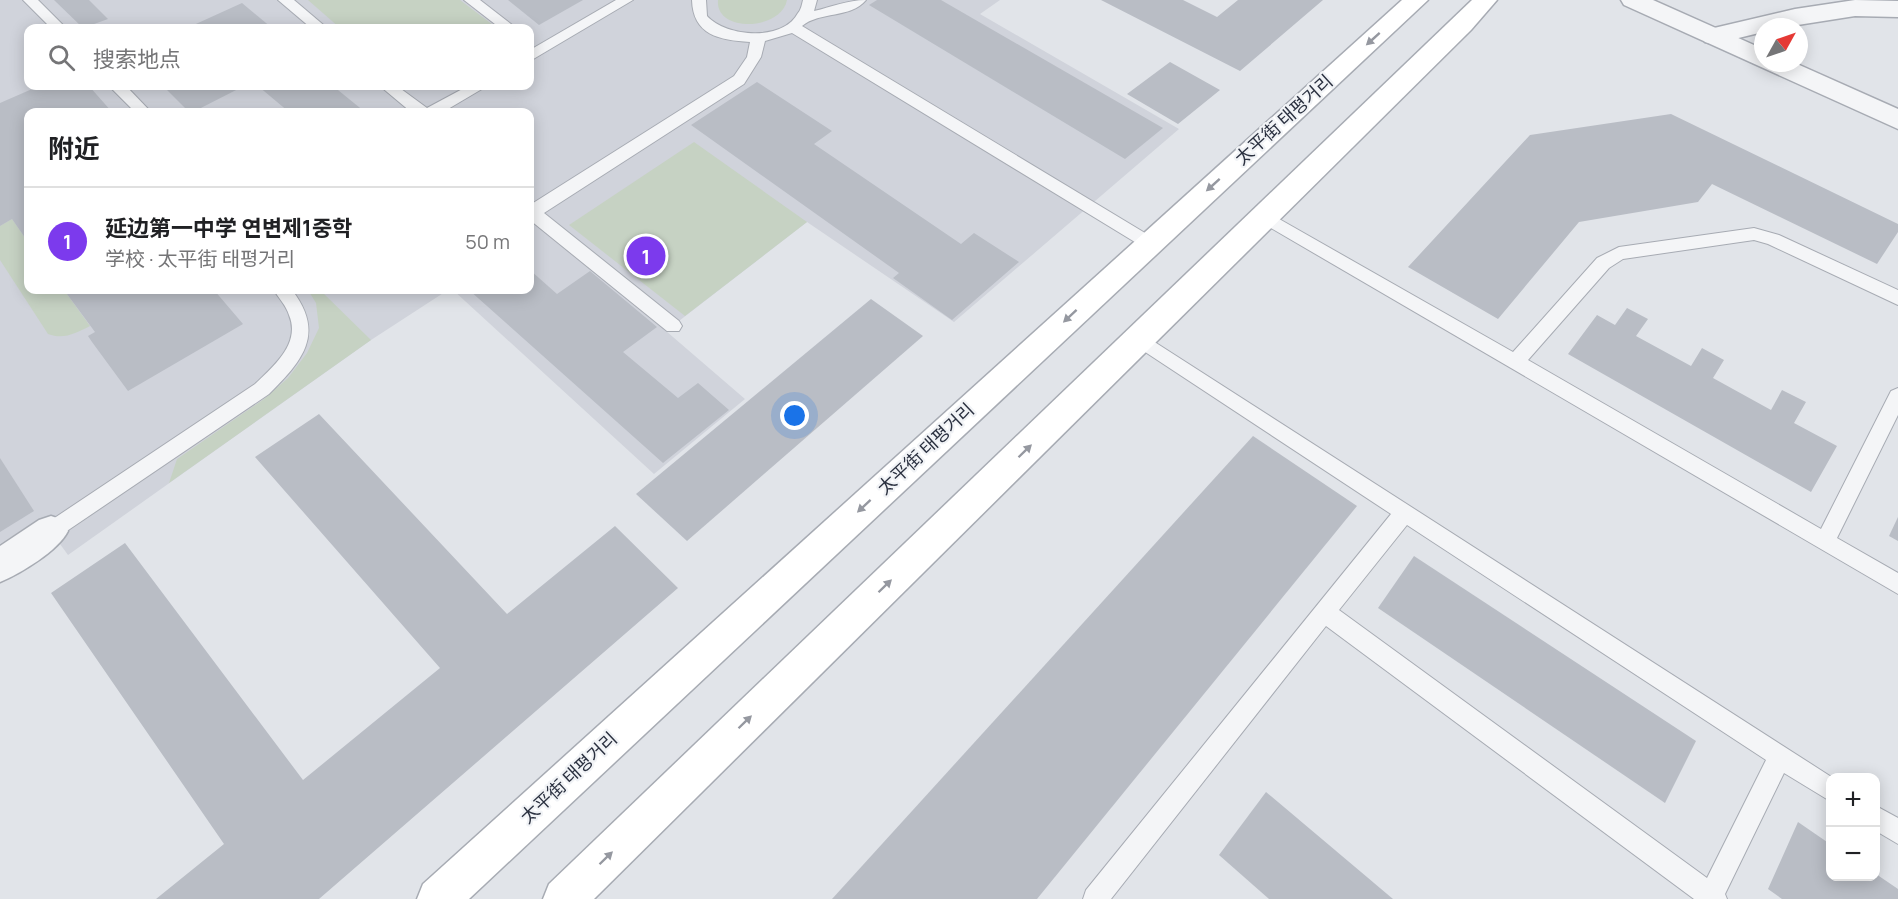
<!DOCTYPE html>
<html lang="zh">
<head>
<meta charset="utf-8">
<style>
	:root { --surface:#fff; --page:#f6f6f6; --text:#202124; --muted:#757577; --line:#e0e0e0; --accent:#7c3aed }
	body { margin:0; font-family:Manrope,"Noto Sans SC","Noto Sans KR",sans-serif; background:var(--page); color:var(--text) }
	.controls { position:absolute; right:18px; bottom:18px; display:grid; overflow:hidden; border-radius:12px; box-shadow:0 3px 15px #0003 }
	.controls button { width:54px; height:54px; display:grid; place-items:center; padding:0; border:0; border-bottom:2px solid var(--line); background:var(--surface); color:var(--text); font:30px sans-serif }
	.compass { position:absolute; left:1754px; top:18px; width:54px; height:54px; border-radius:50%; background:var(--surface); box-shadow:0 3px 15px #0003; rotate:50deg }
	.you { position:absolute; left:795px; top:416px; width:21px; height:21px; margin:-15px; border:4px solid #fff; border-radius:50%; background:#1a73e8; box-shadow:0 0 0 9px #1a73e833 }
	.badge { display:grid; place-items:center; width:39px; height:39px; border-radius:50%; background:var(--accent); color:#fff; font-size:20px; font-weight:700 }
	.pin { position:absolute; translate:-50% -50%; border:3px solid #fff; box-shadow:0 2px 6px #0006 }
	.list { margin:0; padding:0; list-style:none }
	h2 { display:flex; justify-content:space-between; align-items:center; height:78px; margin:0; padding:0 24px; font-size:26px }
	h2 small { font-size:20px; font-weight:400; color:var(--muted) }
	.list li { display:grid; grid-template-columns:39px 1fr auto; gap:18px; align-items:center; box-sizing:border-box; height:108px; padding:0 24px; border-top:2px solid var(--line) }
	.list b { display:block; font-size:22px; white-space:nowrap }
	.list p { margin:0; font-size:20px; white-space:nowrap; color:var(--muted) }
	.list em { font-size:20px; font-style:normal; color:var(--muted) }
	.icon { flex:none; width:33px; height:33px; fill:none; stroke:currentColor; stroke-width:2; stroke-linecap:round; stroke-linejoin:round }
	.map { position:relative; flex:none; width:1898px; height:899px; overflow:hidden }
	.search { position:absolute; background:var(--surface); box-shadow:0 3px 15px #0003; left:24px; top:24px; width:510px; height:66px; display:flex; align-items:center; gap:15px; box-sizing:border-box; padding:0 21px; border-radius:12px; color:var(--muted); font-size:22px }
	.panel { position:absolute; background:var(--surface); box-shadow:0 3px 15px #0003; left:24px; top:108px; width:510px; height:186px; border-radius:12px }
	.map>svg:first-child { display:block }
</style>
</head>
<body>
<div class="map">
<svg width="1898" height="899" viewBox="0 0 1898 899">
	<rect width="100%" height="100%" fill="#e1e4e9"/>
	<!-- built -->
	<path fill="#d0d3db" fill-rule="evenodd" d="M0,0H1000L980,14L1179,129L954,322L807,222L666,331L745,399L654,474L453,290H530V112H28V290H448L371,340L68,555L41,518L0,544ZM28,28H530V86H28Z"/>
	<!-- green -->
	<g fill="#c6d2c3">
		<path d="M308,0H460L497,28H340Z"/>
		<path d="M718,0H787C781,31 715,33 718,0Z"/>
		<path d="M694,142L807,222L685,316L569,225Z"/>
		<path d="M12,219L28,242V290H64L90,326C76,333 64,340 48,334L0,260V226Z"/>
		<path d="M308,290H320L371,340L169,483L177,459L264,399L288,378L307,353L319,328L316,303Z"/>
	</g>
	<!-- building -->
	<g fill="#b9bdc5">
		<path d="M54,0H89L108,19L83,28Z"/>
		<path d="M508,0H583L539,25Z"/>
		<path d="M877,0H941L1163,128L1125,159L869,5Z"/>
		<path d="M1101,0H1183L1217,17L1238,0H1323L1240,71Z"/>
		<path d="M242,3L272,28H187Z"/>
		<path d="M1170,62L1220,90L1178,124L1127,94Z"/>
		<path d="M757,82L832,131L814,144L961,244L974,233L1019,262L952,320L893,278L899,273L691,125Z"/>
		<path d="M39,86H89L112,112H28V242L12,219L0,226V103Z"/>
		<path d="M163,86H244L193,112H189Z"/>
		<path d="M258,86H333L365,112H289Z"/>
		<path d="M1671,114L1898,224V232L1877,264L1712,184L1698,202L1579,222L1498,319L1408,267L1530,135Z"/>
		<path d="M530,270L557,294L590,271L657,327L623,352L678,398L698,383L729,410L663,463L469,290H530Z"/>
		<path d="M64,290H214L243,324L128,391L92,342L88,336L95,332Z"/>
		<path d="M871,299L923,336L687,541L636,494Z"/>
		<path d="M1627,308L1648,319L1636,336L1691,366L1702,348L1724,360L1713,378L1771,410L1782,390L1806,402L1794,423L1837,446L1811,492L1568,354L1597,315L1615,325Z"/>
		<path d="M319,414L507,614L615,526L678,588L319,899H156L224,844L51,593L125,543L303,780L440,668L255,457Z"/>
		<path d="M1253,436L1357,506L1037,899H832Z"/>
		<path d="M0,458L34,511L0,532Z"/>
		<path d="M1898,517V541L1889,536Z"/>
		<path d="M1414,556L1696,741L1665,803L1378,608Z"/>
		<path d="M1266,792L1393,899H1269L1219,855Z"/>
		<path d="M1798,822L1830,844V876H1876V874L1898,889V899H1782L1768,889Z"/>
	</g>
	<g fill="none" stroke-linecap="round" stroke-linejoin="round">
		<defs>
			<g id="service">
				<path d="M23,0H38L66,28H51Z"/>
				<path d="M278,0H294L327,28H311Z"/>
				<path d="M464,0H480L516,28H500Z"/>
				<path d="M616,0H633L530,61V50Z"/>
				<path d="M692,0H706L707,16C726,37 783,42 798,13C801,10 802,4 803,0H817L814,11C832,7 847,0 866,0C850,19 820,11 802,26L1155,239L1158,243L1155,247H1143L792,33L765,41L761,57L744,84L544,213L679,321L682,326L679,331H667L530,220V205L734,76L747,57L750,42C719,40 693,35 692,0Z"/>
				<path d="M109,86H126L151,112H135Z"/>
				<path d="M380,86H397L427,108L468,86H487L443,112H411Z"/>
				<path d="M1265,211L1513,352L1597,258L1619,247L1754,228L1779,235L1898,290V305L1768,244L1754,240L1623,259L1609,268L1528,360L1821,529L1891,391L1898,388V415L1837,538L1898,573V594L1259,221L1257,217Z"/>
				<path d="M274,290H292C326,334 302,361 269,394L58,537L51,540L44,537L41,531L44,525L255,384C274,366 301,343 289,315C286,305 279,299 274,290Z"/>
				<path d="M1139,332L1833,778H1830V801L1784,773L1725,894L1727,899H1694L1326,626L1111,899H1083L1086,890L1391,514L1133,344L1130,339L1133,334ZM1407,525L1766,760L1707,878L1339,610Z"/>
				<path d="M1876,806L1898,818V844L1876,831Z"/>
			</g>
			<g id="minor">
				<path d="M1855,0L1898,1V17L1855,16L1785,27H1763V32L1714,44L1705,42L1702,36L1705,30L1714,28L1795,9Z"/>
				<path d="M51,516L63,520L68,531C59,550 20,574 0,582V546L39,520Z"/>
			</g>
			<path id="tertiary" d="M1621,0H1653L1763,49V63H1795L1898,109V129L1624,5Z"/>
			<g id="secondary">
				<path d="M1402,0H1428L469,899H417L423,884Z"/>
				<path d="M1472,0H1497L1471,30L594,899H543L549,884Z"/>
			</g>
		</defs>
		<!-- service casing -->
		<use href="#service" stroke="#a7abb3" stroke-width="2"/>
		<!-- minor casing -->
		<use href="#minor" stroke="#a7abb3" stroke-width="3"/>
		<!-- tertiary casing -->
		<use href="#tertiary" stroke="#a7abb3" stroke-width="3"/>
		<!-- secondary casing -->
		<use href="#secondary" stroke="#a7abb3" stroke-width="3"/>
		<!-- service -->
		<use href="#service" fill="#f4f5f7" fill-rule="evenodd"/>
		<!-- minor -->
		<use href="#minor" fill="#f4f5f7" fill-rule="evenodd"/>
		<!-- tertiary -->
		<use href="#tertiary" fill="#f4f5f7" fill-rule="evenodd"/>
		<!-- secondary -->
		<use href="#secondary" fill="#fff" fill-rule="evenodd"/>
	</g>
	<!-- one-way arrows -->
	<defs><path id="oneway-solid" d="M-6-.8H1V-3.2L6.5 0L1 3.2V.8H-6Z" transform="scale(1.5)"/></defs>
	<g fill="#9598a0">
		<use href="#oneway-solid" transform="translate(1373 39) rotate(138)"/>
		<use href="#oneway-solid" transform="translate(1213 185) rotate(138)"/>
		<use href="#oneway-solid" transform="translate(1070 316) rotate(137)"/>
		<use href="#oneway-solid" transform="translate(1025 451) rotate(-44)"/>
		<use href="#oneway-solid" transform="translate(864 506) rotate(137)"/>
		<use href="#oneway-solid" transform="translate(885 586) rotate(-44)"/>
		<use href="#oneway-solid" transform="translate(745 722) rotate(-44)"/>
		<use href="#oneway-solid" transform="translate(606 858) rotate(-44)"/>
	</g>
	<g text-anchor="middle" stroke-width="4.5" stroke-linejoin="round" paint-order="stroke">
		<!-- street labels -->
		<g font-size="18" fill="#2b3140" stroke="#f1f3f6">
			<text transform="translate(1284 120) rotate(-42)" y="6">太平街 태평거리</text>
			<text transform="translate(926 449) rotate(-43)" y="6">太平街 태평거리</text>
			<text transform="translate(569 778) rotate(-43)" y="6">太平街 태평거리</text>
		</g>
	</g>
</svg>
<div class="controls">
<button>+</button>
<button>−</button>
</div>
<svg class="compass" viewBox="-18 -18 36 36"><path d="M0-13l5 13h-10z" fill="#e53935"/><path d="M0 13l5-13h-10z" fill="#757577"/></svg>
<div class="you"></div>
<div class="pin badge" style="left:646px;top:256px">1</div>
<div class="search"><svg class="icon" aria-label="search" viewBox="0 0 24 24"><circle cx="10" cy="10" r="6"/><path d="M15 15l6 6"/></svg>搜索地点</div>
<section class="panel">
<h2>附近<small></small></h2>
<ul class="list">
<li><span class="badge">1</span><div><b>延边第一中学 연변제1중학</b><p>学校 · 太平街 태평거리</p></div><em>50 m</em></li>
</ul>
</section>
</div>
</body>
</html>
